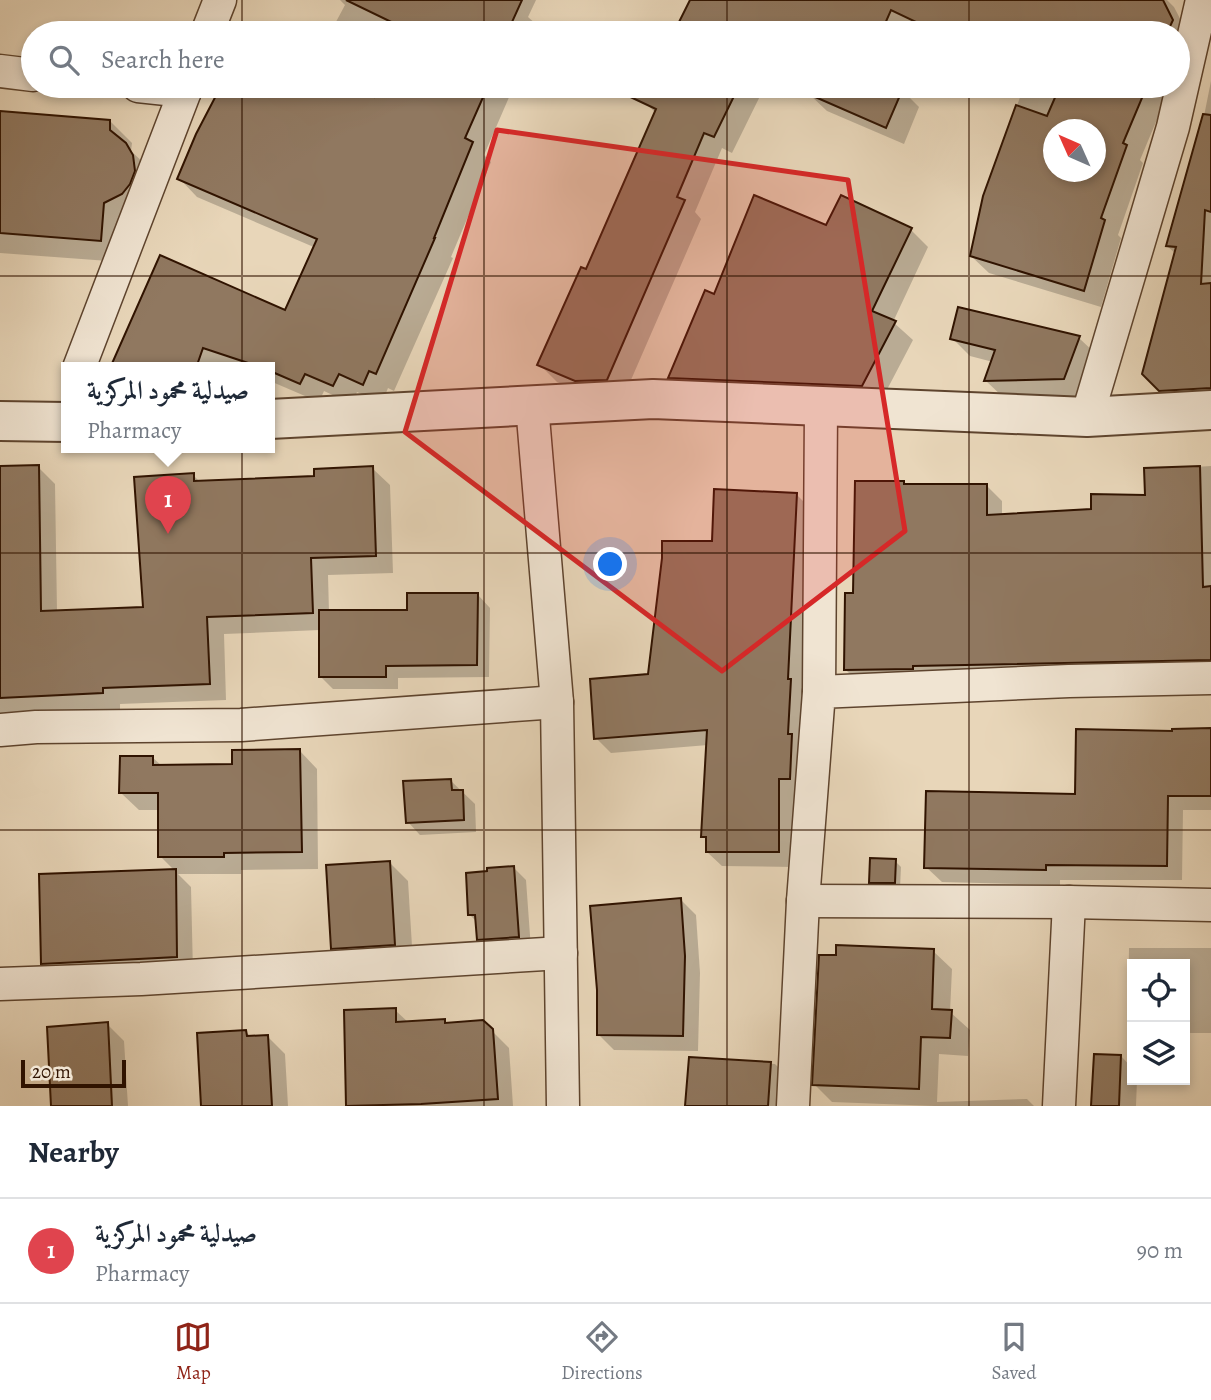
<!DOCTYPE html>
<html lang="en">
<head>
<meta charset="utf-8">
<style>
	:root { --surface:#fff; --page:#f2f2f3; --text:#1f2937; --muted:#747a83; --line:#e0e1e3; --accent:#8f2418 }
	body { margin:0; font-family:Alegreya,Amiri,serif; background:var(--page); color:var(--text) }
	.controls { position:absolute; right:21px; bottom:21px; display:grid; overflow:hidden; border-radius:0px; box-shadow:0 4px 10px #0003 }
	.controls button { width:63px; height:63px; display:grid; place-items:center; padding:0; border:0; border-bottom:2px solid var(--line); background:var(--surface); color:var(--text); font:35px sans-serif }
	.compass { position:absolute; left:1043px; top:119px; width:63px; height:63px; border-radius:50%; background:var(--surface); box-shadow:0 4px 10px #0003; rotate:315deg }
	.scale { position:absolute; left:21px; bottom:18px; width:105px; box-sizing:border-box; padding-left:7px; border:4px solid #301300; border-top:0; font-size:19px; line-height:24px; white-space:nowrap; color:#301300; -webkit-text-stroke:5px #f0e4d2; paint-order:stroke }
	.you { position:absolute; left:611px; top:565px; width:24px; height:24px; margin:-18px; border:5px solid #fff; border-radius:50%; background:#1a73e8; box-shadow:0 0 0 10px #1a73e833 }
	.badge { display:grid; place-items:center; width:46px; height:46px; border-radius:50%; background:var(--accent); color:#fff; font-size:23px; font-weight:700 }
	.pin { position:absolute; translate:-50% -58px; filter:drop-shadow(0 2px 4px #0008) }
	.pin::after { content:''; position:absolute; top:37px; width:24px; height:21px; background:inherit; clip-path:polygon(0 0,100% 0,50% 100%) }
	.popup { position:absolute; left:61px; top:362px; width:214px; height:91px; box-sizing:border-box; display:grid; place-content:center; border-radius:0px; background:var(--surface); filter:drop-shadow(0 2px 5px #0005); font-size:23px; white-space:nowrap; color:var(--muted) }
	.popup b { font-size:26px; color:var(--text) }
	.popup::after { content:''; position:absolute; left:50%; top:100%; margin-left:-14px; border:14px solid transparent; border-top-color:var(--surface) }
	.list { margin:0; padding:0; list-style:none }
	h2 { display:flex; justify-content:space-between; align-items:center; height:91px; margin:0; padding:0 28px; font-size:30px }
	h2 small { font-size:23px; font-weight:400; color:var(--muted) }
	.list li { display:grid; grid-template-columns:46px 1fr auto; gap:21px; align-items:center; box-sizing:border-box; height:105px; padding:0 28px; border-top:2px solid var(--line) }
	.list b { display:block; font-size:26px; white-space:nowrap }
	.list p { margin:0; font-size:23px; white-space:nowrap; color:var(--muted) }
	.list em { font-size:23px; font-style:normal; color:var(--muted) }
	.icon { flex:none; width:38px; height:38px; fill:none; stroke:currentColor; stroke-width:2; stroke-linecap:round; stroke-linejoin:round }
	.map { position:relative; flex:none; width:1211px; height:1106px; overflow:hidden }
	.search { position:absolute; background:var(--surface); box-shadow:0 4px 10px #0003; left:21px; right:21px; top:21px; height:77px; display:flex; align-items:center; gap:18px; box-sizing:border-box; padding:0 24px; border-radius:38px; color:var(--muted); font-size:26px }
	.sheet { height:196px; background:var(--surface) }
	nav { display:flex; justify-content:space-around; align-items:center; box-sizing:border-box; height:98px; border-top:2px solid var(--line); background:var(--surface); font-size:19px; color:var(--muted) }
	nav a { display:grid; justify-items:center; gap:4px }
	nav .on { color:var(--accent) }
	.map>svg:first-child { display:block }
</style>
</head>
<body>
<div class="map">
<svg width="1211" height="1106" viewBox="0 0 1211 1106">
	<rect width="100%" height="100%" fill="#e8d6b9"/>
	<filter id="stains"><feTurbulence type="fractalNoise" baseFrequency=".00286" numOctaves="4"/><feColorMatrix values="0 0 0 0 .2 0 0 0 0 .09 0 0 0 0 .02 0 0 0 .5 -.17"/></filter>
	<radialGradient id="worn" r=".72"><stop offset=".6" stop-color="#630" stop-opacity="0"/><stop offset="1" stop-color="#630" stop-opacity=".3"/></radialGradient>
	<!-- shadow -->
	<g fill="#0003" fill-rule="evenodd">
		<path d="M340,0H536L528,17L537,25L533,33H330L345,5Z"/>
		<path d="M692,0H1167L1174,7L1190,38L1178,64V33H923L908,26L905,33H677Z"/>
		<path d="M1211,81V404L1177,406L1144,373L1176,254L1167,246L1204,116Z"/>
		<path d="M223,86H511L513,88L484,155L491,162L451,257L453,258L394,391L388,388L382,403L357,392L352,404L324,391L319,402L270,381V368H230L222,365L221,368H112L286,313L316,248L197,197L179,178L198,135Z"/>
		<path d="M653,86H765L732,153L722,148L695,212L701,219L624,396L593,398L557,382L539,364L587,271L656,113L645,103Z"/>
		<path d="M800,86H891L902,90L919,107L904,144L827,111L809,94L811,90Z"/>
		<path d="M1024,86H1168L1164,96L1166,98L1140,160L1143,163L1118,235L1121,238L1101,307L989,273L971,256L985,196ZM1054,130H1096V172H1054Z"/>
		<path d="M0,113L110,121L132,143L131,151L148,167L122,262L0,253Z"/>
		<path d="M827,227L911,230L928,247L893,322L913,340L880,403L687,395L670,377L714,296Z"/>
		<path d="M952,338H1079L1097,355L1082,396L1004,398L986,381L993,362L970,356Z"/>
		<path d="M1211,466V675L861,685L846,670L855,595L903,483L906,486H987L1002,501V516L1093,510L1147,496L1146,470Z"/>
		<path d="M38,467L55,484L57,612L145,609L193,475L201,483L316,478L372,468L390,485L393,573L328,575L329,612H408L478,595L490,608L489,677L398,678V689H333L320,676V630L224,634L226,700L120,704V710L39,713L0,721V468Z"/>
		<path d="M796,494L811,509L802,693L805,695L804,793H794V867L722,866L707,852V841L703,836L708,745L611,753L596,738L649,675L714,542Z"/>
		<path d="M1211,730V810H1183L1182,880H1060V885L942,882L926,867L1077,796L1174,733Z"/>
		<path d="M300,751L317,769L318,869L241,870V874H178L191,887L193,973L59,980L43,963L175,871L160,856V810H139L121,793L152,757L162,766H234Z"/>
		<path d="M450,780L475,804L476,832L420,835L408,822Z"/>
		<path d="M895,861L901,867L900,888H877L871,882Z"/>
		<path d="M390,863L408,881L413,963L352,967L333,948Z"/>
		<path d="M514,868L526,880L531,949L491,952L478,939L477,922L470,915Z"/>
		<path d="M680,899L696,915L700,973L698,1051L614,1050L598,1034Z"/>
		<path d="M1129,948H1211V1033H1185V964H1132V1020L1128,1016Z"/>
		<path d="M933,951L952,969L950,1012L970,1030L968,1056L939,1054L937,1102L1027,1099L1034,1106H935L832,1102L814,1084Z"/>
		<path d="M395,1010L409,1023L444,1021L448,1025L483,1022L509,1048L513,1106H347L345,1011Z"/>
		<path d="M107,1024L124,1041L128,1106H53Z"/>
		<path d="M246,1032L252,1038L268,1037L285,1054L288,1106H203Z"/>
		<path d="M1121,1056L1132,1068V1080H1137L1136,1106H1093Z"/>
		<path d="M690,1059L775,1064L791,1080L789,1106H687Z"/>
	</g>
	<!-- building -->
	<g fill="#907860" stroke="#301300" stroke-width="2" fill-rule="evenodd">
		<path d="M346,0H522L507,33H414Z"/>
		<path d="M690,0H1163L1173,20L1167,33H939L891,10L881,33H696L678,24Z"/>
		<path d="M221,86H352L374,97L379,86H488L465,138L473,142L434,238H435L376,374L369,371L363,385L339,374L333,386L305,374L300,384L270,371V368H263L203,348L196,368H110L160,255L285,310L317,239L177,179L196,134Z"/>
		<path d="M607,86H739L714,137L704,133L677,197L685,200L607,380L575,381L537,365L581,267L586,269L656,109Z"/>
		<path d="M790,86H904L886,128Z"/>
		<path d="M1060,86H1147L1123,143L1127,145L1101,218L1105,220L1084,291L970,256L983,196L1016,105L1047,116ZM1054,130H1096V172H1054Z"/>
		<path d="M0,111L110,120V130L126,143L133,155L135,171L130,184L122,194L104,203L101,241L0,233Z"/>
		<path d="M1203,114L1211,115V212L1205,210L1201,284L1211,283V388L1159,391L1142,374L1176,247L1166,246Z"/>
		<path d="M754,195L826,225L841,195L912,228L872,311L896,321L862,386L668,378L705,290L714,294Z"/>
		<path d="M958,307L1080,336L1064,379L984,381L995,350L950,339Z"/>
		<path d="M39,465L41,611L143,607L134,477L194,473V481L314,476V469L373,466L376,556L311,558L313,613L207,617L210,684L103,688V693L0,698V466Z"/>
		<path d="M1200,466L1203,587L1211,586V660L913,666V669L844,670L845,593H853L855,481H904V484H987V515L1091,509V494L1145,495L1144,468Z"/>
		<path d="M714,489L797,493L788,679H791L788,734H792L790,779H779V852H706V837H701L707,730L594,739L590,679L648,674L662,558V541H712Z"/>
		<path d="M407,593H478L477,665L386,666V677H319V610H407Z"/>
		<path d="M1211,728V796H1168L1167,866L1046,865V870L924,868L926,791L1075,794L1076,729L1172,731V729Z"/>
		<path d="M300,749L302,852L224,853V857H158V793H119L120,756H153V765L232,764V750Z"/>
		<path d="M451,779L452,790H463L464,820L406,823L403,781Z"/>
		<path d="M870,858L896,859L895,883H869Z"/>
		<path d="M390,861L395,945L331,949L326,865Z"/>
		<path d="M514,866L519,937L477,940L475,915H468L466,873L487,871V868Z"/>
		<path d="M176,869L177,957L41,964L39,874Z"/>
		<path d="M681,898L685,956L683,1036L597,1035V990L590,906Z"/>
		<path d="M836,945L934,949L932,1009L952,1010L950,1038L921,1037L919,1089L812,1085L819,955H836Z"/>
		<path d="M396,1008V1022L445,1019V1023L483,1020L493,1029L498,1099L421,1104L346,1106L344,1010Z"/>
		<path d="M108,1022L112,1106H51L47,1027Z"/>
		<path d="M246,1030L247,1036L268,1035L272,1106H201L197,1033Z"/>
		<path d="M1094,1054L1121,1055L1119,1106H1091Z"/>
		<path d="M689,1057L771,1062L768,1106H685Z"/>
	</g>
	<g fill="none" stroke-linecap="round" stroke-linejoin="round">
		<defs>
			<g id="minor">
				<path d="M207,33L220,0"/>
				<path d="M0,71L33,75"/>
				<path d="M138,86L185,91"/>
				<path d="M79,368L187,86"/>
				<path d="M532,405L557,702L563,1106"/>
				<path d="M1087,417L1173,127L1202,0"/>
				<path d="M819,692L821,408"/>
				<path d="M0,730L36,727L241,725L557,702"/>
				<path d="M803,901L1069,902L1211,905"/>
				<path d="M0,984L141,979L561,953"/>
				<path d="M793,1106L803,901L819,692L1069,681L1211,678"/>
				<path d="M1059,1106L1069,902"/>
			</g>
			<g id="tertiary">
				<path d="M270,419L653,399L1087,417L1211,410"/>
				<path d="M0,421L66,422"/>
			</g>
		</defs>
		<!-- minor casing -->
		<use href="#minor" stroke="#5e442e" stroke-width="35"/>
		<!-- tertiary casing -->
		<use href="#tertiary" stroke="#5e442e" stroke-width="42"/>
		<!-- minor -->
		<use href="#minor" stroke="#f0e4d2" stroke-width="32"/>
		<!-- tertiary -->
		<use href="#tertiary" stroke="#f0e4d2" stroke-width="38"/>
	</g>
	<!-- marked area -->
	<path fill="#d62828" fill-opacity="0.2" stroke="#d62828" stroke-width="5" stroke-linejoin="round" d="M497,130L848,180L905,531L722,671L405,432Z"/>
	<!-- grid -->
	<path fill="none" stroke="#301300" stroke-width="2" stroke-opacity="0.55" d="M242,0V33M484,0V33M727,0V33M969,0V33M242,86V1106M484,86V1106M727,86V1106M969,86V1106M0,276H1211M0,553H1211M0,830H1211"/>
	<rect width="100%" height="100%" filter="url(#stains)"/>
	<rect width="100%" height="100%" fill="url(#worn)"/>
</svg>
<div class="controls">
<button><svg class="icon" aria-label="locate" viewBox="0 0 24 24"><circle cx="12" cy="12" r="6"/><path d="M12 2v4M12 18v4M2 12h4M18 12h4"/></svg></button>
<button><svg class="icon" aria-label="layers" viewBox="0 0 24 24"><path d="M12 4l9 5-9 5-9-5zM3 14l9 5 9-5"/></svg></button>
</div>
<svg class="compass" viewBox="-18 -18 36 36"><path d="M0-13l5 13h-10z" fill="#e53935"/><path d="M0 13l5-13h-10z" fill="#747a83"/></svg>
<div class="scale">20 m</div>
<div class="you"></div>
<div class="pin badge" style="left:168px;top:534px;background:#e0444e">1</div>
<div class="popup"><b>صيدلية محمود المركزية</b>Pharmacy</div>
<div class="search"><svg class="icon" aria-label="search" viewBox="0 0 24 24"><circle cx="10" cy="10" r="6"/><path d="M15 15l6 6"/></svg>Search here</div>
</div>
<section class="sheet">
<h2>Nearby<small></small></h2>
<ul class="list">
<li><span class="badge" style="background:#e0444e">1</span><div><b>صيدلية محمود المركزية</b><p>Pharmacy</p></div><em>90 m</em></li>
</ul>
</section>
<nav>
<a class="on"><svg class="icon" aria-label="map" viewBox="0 0 24 24"><path d="M3 6l6-2 6 2 6-2v14l-6 2-6-2-6 2zM9 4v14M15 6v14"/></svg>Map</a>
<a><svg class="icon" aria-label="directions" viewBox="0 0 24 24"><path d="M12 3l9 9-9 9-9-9zM9 14v-3h6M13 9l2 2-2 2"/></svg>Directions</a>
<a><svg class="icon" aria-label="saved" viewBox="0 0 24 24"><path d="M7 4h10v16l-5-4-5 4z"/></svg>Saved</a>
</nav>
</body>
</html>
